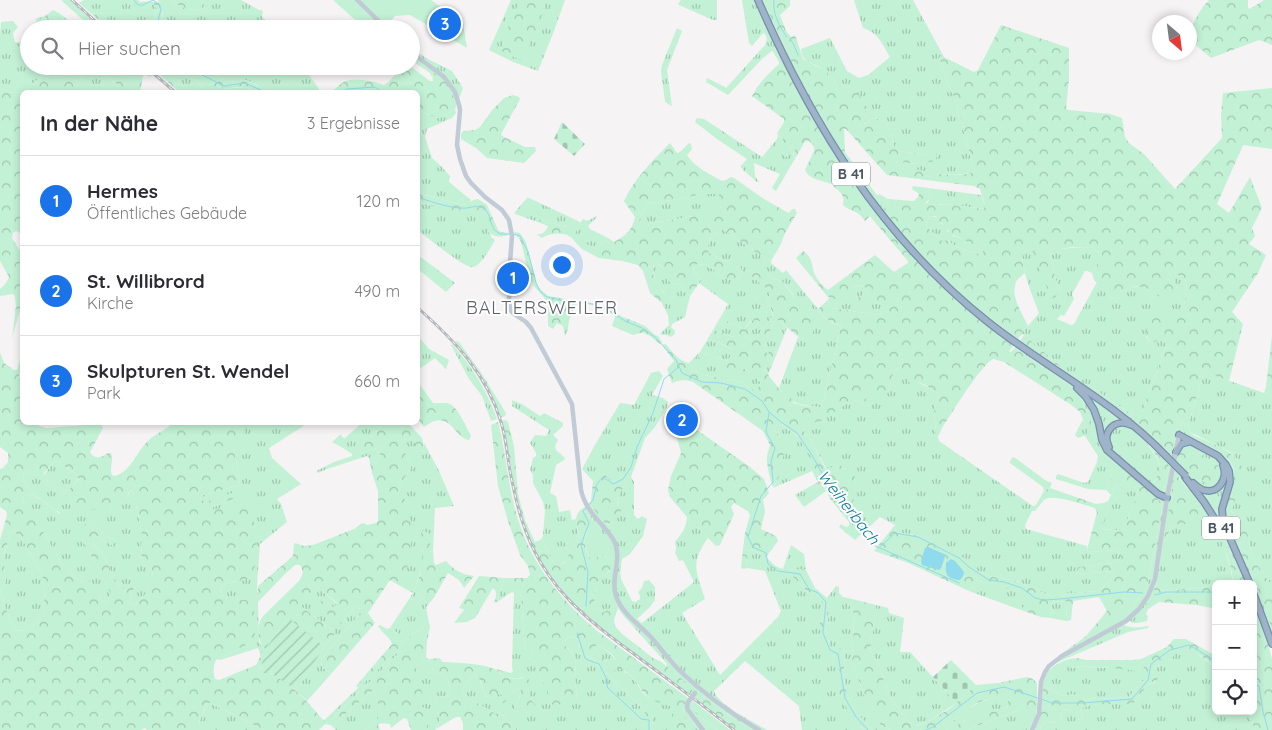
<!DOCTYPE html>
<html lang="de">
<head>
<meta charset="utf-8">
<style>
	:root { --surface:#fff; --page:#f7f7f7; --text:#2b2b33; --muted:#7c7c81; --line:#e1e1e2; --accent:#1a73e8 }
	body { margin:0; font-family:Quicksand,sans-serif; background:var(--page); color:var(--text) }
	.controls { position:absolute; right:15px; bottom:15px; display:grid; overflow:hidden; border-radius:8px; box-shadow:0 2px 8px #0003 }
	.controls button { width:45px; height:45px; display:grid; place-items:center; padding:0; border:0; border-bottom:1px solid var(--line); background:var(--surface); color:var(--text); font:25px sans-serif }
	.compass { position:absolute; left:1152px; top:15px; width:45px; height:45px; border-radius:50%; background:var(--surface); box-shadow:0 2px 8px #0003; rotate:152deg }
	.you { position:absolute; left:561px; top:264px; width:18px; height:18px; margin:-12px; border:4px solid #fff; border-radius:50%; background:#1a73e8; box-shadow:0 0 0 8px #1a73e833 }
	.badge { display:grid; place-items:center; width:32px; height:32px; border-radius:50%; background:var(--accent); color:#fff; font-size:16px; font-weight:700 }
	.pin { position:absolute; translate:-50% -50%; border:2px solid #fff; box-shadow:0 1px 5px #0006 }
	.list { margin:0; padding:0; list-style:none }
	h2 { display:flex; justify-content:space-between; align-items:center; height:65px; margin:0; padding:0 20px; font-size:21px }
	h2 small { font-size:16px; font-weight:400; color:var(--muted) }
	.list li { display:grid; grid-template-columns:32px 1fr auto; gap:15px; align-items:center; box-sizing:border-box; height:90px; padding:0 20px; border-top:1px solid var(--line) }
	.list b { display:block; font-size:19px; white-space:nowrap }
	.list p { margin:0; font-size:16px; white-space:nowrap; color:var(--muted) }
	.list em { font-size:16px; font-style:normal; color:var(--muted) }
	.icon { flex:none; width:28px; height:28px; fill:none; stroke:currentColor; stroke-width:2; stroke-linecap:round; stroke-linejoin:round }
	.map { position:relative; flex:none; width:1272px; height:730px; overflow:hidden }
	.search { position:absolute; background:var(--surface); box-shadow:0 2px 8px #0003; left:20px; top:20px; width:400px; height:55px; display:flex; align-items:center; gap:12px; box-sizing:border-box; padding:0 18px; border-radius:28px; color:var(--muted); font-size:19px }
	.panel { position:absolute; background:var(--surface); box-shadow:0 2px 8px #0003; left:20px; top:90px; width:400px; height:335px; border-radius:8px }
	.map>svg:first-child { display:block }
</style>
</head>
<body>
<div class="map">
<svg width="1272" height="730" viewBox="0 0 1272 730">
	<defs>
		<pattern id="grass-tufts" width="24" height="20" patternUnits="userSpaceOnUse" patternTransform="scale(1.25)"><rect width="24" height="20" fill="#c3f1d5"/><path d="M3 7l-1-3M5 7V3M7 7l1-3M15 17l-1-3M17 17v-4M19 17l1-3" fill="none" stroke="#a0c6b0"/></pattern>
		<pattern id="forest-crowns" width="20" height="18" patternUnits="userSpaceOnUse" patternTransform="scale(1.25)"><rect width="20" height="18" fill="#c3f1d5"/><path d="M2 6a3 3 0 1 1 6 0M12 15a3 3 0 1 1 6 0" fill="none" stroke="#a0c6b0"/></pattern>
		<pattern id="cemetery-stones" width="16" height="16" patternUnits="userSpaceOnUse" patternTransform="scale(1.25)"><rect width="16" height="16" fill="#c3f1d5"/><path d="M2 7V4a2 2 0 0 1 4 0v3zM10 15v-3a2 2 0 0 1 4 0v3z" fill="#a0c6b0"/></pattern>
		<pattern id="garden-furrows" width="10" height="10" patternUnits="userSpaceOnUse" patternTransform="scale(1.25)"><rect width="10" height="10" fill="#c3f1d5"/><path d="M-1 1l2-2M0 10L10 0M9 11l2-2" fill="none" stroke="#a0c6b0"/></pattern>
	</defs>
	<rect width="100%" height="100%" fill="#f5f3f3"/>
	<!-- grass -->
	<g fill="url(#grass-tufts)" fill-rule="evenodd">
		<path d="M84,0H131L135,6L153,4L155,5L157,9L152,29H118L100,12H97L94,16L79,3Z"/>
		<path d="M158,0H172C179,8 193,11 203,11L205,7L202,0H241L259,10H262L263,13L262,16L263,18L274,29H160L163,13Z"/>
		<path d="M511,0H565L554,31L538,71L513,62L489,50Z"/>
		<path d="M681,0H717V20H713L679,5L678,4Z"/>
		<path d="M742,0H763C785,50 808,101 838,147C850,165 865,182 879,198L877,196L879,194L888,199L887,201L889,204L884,210L911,245L931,265L959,291L1000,326L1018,339L1013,346L939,284L907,251L878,216L875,217L873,220L870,216L874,212V210C833,161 804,104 776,48L763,58L728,95L706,82L707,78L727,88V87L765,45L767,39L765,34L763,33L752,46L749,43Z"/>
		<path d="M854,0H913L944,57H939L957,107L975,172C949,179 922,171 897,165L895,163L898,162L919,164L927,155L900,151L894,147L893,139L885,121L873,118L865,124L864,122L867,114L850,88L837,85L833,79L829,77C824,60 803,70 801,49L830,38L847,71L859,78L868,75L890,57C882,44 879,33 863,28Z"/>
		<path d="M46,18L51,20L55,29H30L37,20Z"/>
		<path d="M13,21L18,27L13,33L15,42L18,43L24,39L29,31V66H63L62,70L39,78L25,91L14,93L0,89V35L1,22Z"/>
		<path d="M677,28L682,31L667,70L672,106L665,102L661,71L662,65Z"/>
		<path d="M411,47L426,58L452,71L463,88L457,104L432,73V77L430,73L411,60Z"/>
		<path d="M164,66H172L177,72L195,80L208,92H188Z"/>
		<path d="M203,66H303L319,89V92C294,92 270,96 248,80L227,82Z"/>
		<path d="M93,67L128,92H74L75,88L90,68Z"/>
		<path d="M216,86L222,89L246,87L257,92H219Z"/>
		<path d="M455,109L456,113L452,118L427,129L425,137L432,158L441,166L450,176L449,182L471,200L469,203L464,205L424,195L418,188V128L419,127L418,110L431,116L440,118Z"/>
		<path d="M697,118L704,119L762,157L777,139L778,135L777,133L779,130L783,137V155L793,147L795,149L793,155L794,158L796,157L776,191L772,188L780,174L754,163L755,176L759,182H757L743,170L741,166L747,159L717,139L695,122Z"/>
		<path d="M928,188L981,195L985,205V209L954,205L926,204L930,199Z"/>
		<path d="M719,193V205L726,213L723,216H694L649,224H641C639,218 643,208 648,204L705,194Z"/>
		<path d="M527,198H529L576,220L571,226L566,227L538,219L535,221L515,214V212Z"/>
		<path d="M418,201L431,206L484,210L488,216V231L491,235V237L495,240C491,247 481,266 473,267C463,268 429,238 418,231Z"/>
		<path d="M596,216L597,217L588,226L590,229L608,238C595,251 593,246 578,242L577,244L572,238C576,232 578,225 583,219L588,221Z"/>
		<path d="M930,216L937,217L939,222C945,225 946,230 950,234C953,237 958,237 961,238C969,240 974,247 983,250L982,254C967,252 959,250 948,240L942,241L926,226L927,220Z"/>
		<path d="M719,229H723L764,258L769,261H771V263L783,273L786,270L818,309C822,319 832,323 841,326L823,404L820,407C798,405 794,405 779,388L798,337L801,339L793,294L782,281L774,279L755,264L749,274L771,292L767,300L773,315L757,337L749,341L746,336L760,321L758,316L749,323L744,329L720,318L728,304L699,283L700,278L696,275L693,269L697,264L707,265L723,277L737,279L742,272L741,268L709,253L707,249L710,240Z"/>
		<path d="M1084,247L1093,248L1098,253V263L1092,273L1087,271H1085L1072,294L1074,299L1064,316L1061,315L1057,319L1071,325L1074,324L1097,282L1118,303H1121L1122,291C1143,283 1145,286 1162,297L1177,288L1174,280L1177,274L1183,276L1187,283L1184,307L1171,319L1168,318L1161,314L1146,337L1149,341L1154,342L1162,340L1165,342L1166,346L1144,406L1143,413L1133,415L1097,391L1090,388L1133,419L1171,454L1181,421L1185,424L1184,428L1200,443L1218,450L1226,456L1229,460L1232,465L1234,474V480L1227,499L1226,522L1250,571L1265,606L1272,630V642L1269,646L1253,600V584H1247L1219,531L1196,498L1179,477L1164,548L1169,531L1175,524H1199L1205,521L1209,522L1223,544L1231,570L1233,584H1216V586L1164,591L1160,589L1161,585L1157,582L1150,600L1140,613V616L1146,614L1148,617L1147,621L1138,623H1132L1130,621L1124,625C1132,629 1141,627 1149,626L1148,628L1128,632L1058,662V656C1066,651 1073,645 1081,640C1106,625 1134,614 1147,586L1162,509L1161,502L1113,471L1106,490L1088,489L1056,479V476L1058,474L1084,483L1088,482L1097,462L1098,456L1085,436H1083L1078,438L1075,435L1083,419L1089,434L1094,433L1087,411L1079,394L1071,386L1015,348L1020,341L1059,367L1060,366L1022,333L1039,313C1032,294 1022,272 1022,252L1032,250L1038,264L1059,291L1050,257L1051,252L1058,249ZM1146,442L1168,463L1169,467L1164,488L1154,482C1166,463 1155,457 1146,442ZM1199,452L1212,463L1218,465V476L1199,479Z"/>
		<path d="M418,255L455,283L446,292L418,269Z"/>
		<path d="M654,263C664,264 667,275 671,283L682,285L685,291L690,296L685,317L672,324L671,327L675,331L674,335L670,337L667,335H661V333L669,325L668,315L662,303H669L664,292L656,284L653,270Z"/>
		<path d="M864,285L867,289L863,295L853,300L882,304V312L879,315L832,308L829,306L828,298L851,288Z"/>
		<path d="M778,320L787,328L768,375L764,369L770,364L777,349L767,354L765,343L774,322Z"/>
		<path d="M717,323L740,334L739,337H734L713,330Z"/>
		<path d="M418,336L429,349L449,360L446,369L435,358L418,370Z"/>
		<path d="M707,340L720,343L732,350L730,357L727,361L700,352Z"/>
		<path d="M457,341L459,342L482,374L506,413L505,416L500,418C491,390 475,364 455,342Z"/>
		<path d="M452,344C472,366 487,391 497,419L491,421L482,396L469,379L451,345Z"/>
		<path d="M696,356C715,364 752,362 761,384L756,391L751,389L742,382L704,375L693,370L689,363Z"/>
		<path d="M898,368C903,372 909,378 915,381C924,385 932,388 939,396L934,407L936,436L938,437L939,441L1033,506H1035L1040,498L1044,500L1035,511H1032L1025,525L1026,529L1087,546V550L1089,552L1117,550L1120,554V559L1113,563L1078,567L1077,574L1115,571V573L1109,582L1098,591L1076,593H1068L1060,597H1052L1017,581L988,576L974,569L964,558L926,537L897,532L895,529L896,527L895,525L880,517L869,527L862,524L856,518L851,507L830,468H826C821,460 817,451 813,443C809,436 803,433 802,425L833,412L846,404L859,401L866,407L870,406L866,400L865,394H887L894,371Z"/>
		<path d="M659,371L663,376L652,395L663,398L668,402L667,407L655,427L645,438L631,477L634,482V515L638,519L642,516L647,519L643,536L630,554L622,559L620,573L621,576V579L632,601L635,602L640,599V596L638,592L642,588L644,581L649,580L655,587V600L650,607L637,619L642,623L694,582L683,560L679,561L675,553L676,548L675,542C682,533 686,529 687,517L708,538C690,563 696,571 705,599L682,613L720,675L778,617L781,611L765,571L747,568L748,551L752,550C756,552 761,554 764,556C772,561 772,566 783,569L791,545L804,554L806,570L802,569L796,570L788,569L785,574L791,575L808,592L816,594L822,600L824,612L820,623V632L837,661L838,687L859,725L864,730H802L799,706L745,661L714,691C719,706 753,721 767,730H752L721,710L707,698L698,696L695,698L690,695L692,692L689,685L666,666L667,664L622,614L616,605L604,612L598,610L594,605L596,584L598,579L610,571L611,546L605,555L591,559C581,547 584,533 594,521L583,508L589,503L606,525L611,524L617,507L620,491L626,484L624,476L615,482L612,481L603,473H600L593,481L582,469L595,445L620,403L634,405L651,373Z"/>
		<path d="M1204,372L1264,393L1272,397V583H1270C1264,573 1254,563 1251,551C1248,539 1247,527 1243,515H1235L1231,511L1239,488L1238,460L1230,452L1190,432L1188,426Z"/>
		<path d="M512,400L522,404L540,416L544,413L563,423V426L553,435L558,440L555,446L556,450L565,458L564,460L556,465L550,493L556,496L559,512L570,510L572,520L576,519C576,526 579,532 578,538L575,541H568L565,546L570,552C567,559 565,563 558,566C549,559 547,548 542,538L543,535L545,511L543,502L533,483V475L530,470L533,458L536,456V453L530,443L535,435L546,436L549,430L512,406Z"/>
		<path d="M235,423H306L302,427L269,448L272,458L301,484L277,499L281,504L287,522L260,544L257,585L258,600L259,601L258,602L259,642L263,648H266L260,653L258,648L220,660L218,659L254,641L252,597L247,600L223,597L220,590L222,585L230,582L245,580L209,511V509L228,501L238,492L205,502L201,499L200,496L240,485L234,447L243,429Z"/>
		<path d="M362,423H383L378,430L356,451L360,453L380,447L381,451L378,462L375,463L373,458H369L367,456L327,469L318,473L316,471L334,462L352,456V454L343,448L332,442L341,434L342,437L345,438Z"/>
		<path d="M777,424H780C785,428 792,431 796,435C808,446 817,476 826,491L804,507L795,495L818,482L812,471L773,488L782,472L781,438L774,430Z"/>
		<path d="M412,438L416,442V452L422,454L424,443L439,471L454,506L435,508L433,551L431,552L430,551V541L422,547C426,559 418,580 414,591L423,598L428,605L426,607L429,622L402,643L400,641L399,634L390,628L413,593L402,587L410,550L399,485L411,469V465L401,445L404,440Z"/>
		<path d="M1014,457L1045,480L1052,483L1050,488L1044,491L1043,487L1010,463V461L1012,458Z"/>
		<path d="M56,461L76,474L79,478L73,486L65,492L45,479L44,480L45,483L65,495L108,508L129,494L131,490L133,491L137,509L142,535L141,554L145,565L152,570C152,573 153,576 153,579C151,587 141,602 134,605L131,604C128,595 133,590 138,583L135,580L125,591L120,589C113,576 108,561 99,550C97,547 92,545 92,541C92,538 94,537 97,536L109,544L112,545L115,542L114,540L97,528L92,521L81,541L94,560L110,592V597L107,602L105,603L99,598L85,582C75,581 70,570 62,564L27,506L22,501L23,497L27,494C38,495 50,507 58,515L60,513L34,494C33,489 30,490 27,486C25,483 23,477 23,473L27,471L37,476L45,474L52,463Z"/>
		<path d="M1117,484H1129L1137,488L1138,493L1123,531L1102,529L1101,528L1109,507L1108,501Z"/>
		<path d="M13,531L21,537L42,575L45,591L43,614L38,622L27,630L17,631C7,619 6,605 0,591L6,581L4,569V555L10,534Z"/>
		<path d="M504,578H509V585L521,596L525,650L530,648L533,650L541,681L547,686V695L577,698L575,679L576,659L571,651L566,648L565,640L571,636L576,637C580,642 579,647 581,654L590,657L644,710L647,718V730H516L503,715L494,713L467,697L462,692V689L466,685L473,676L478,675L485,695L491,698L500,693L502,695L511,696L515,689L519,688L521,691L519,699L514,707L534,702L530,697V684L523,677C511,681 505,678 496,669L511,673L513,671L512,668L514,593L512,592L497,602C499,594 503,587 504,578Z"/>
		<path d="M975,580L1025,593C1028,598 1026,606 1021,610L969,591Z"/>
		<path d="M836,586L839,587V593L843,597L848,598V603L854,614L852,665L857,675L866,700L881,725L891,730H873C860,718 848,704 845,686C843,675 845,662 844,650H835L831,649L826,634L829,610L827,598Z"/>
		<path d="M317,588L321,590L337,604L336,606L333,607L322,601L341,624L351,611L357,607L360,609V613L321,660L322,667L331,674L307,701L296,690L297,689L325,646L335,634L334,631L302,607L298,603Z"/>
		<path d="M1066,601L1067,621L1050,618L1052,602Z"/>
		<path d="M876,605L888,608L889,613L904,618L900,652H909L911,653L956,703L931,720L916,726L909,722L895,704L885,685L879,664L870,651Z"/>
		<path d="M596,645C612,651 615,659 624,672C634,674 637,685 643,693C650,700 660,703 670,705L672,710V730H652L653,717L629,686L598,653L595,648Z"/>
		<path d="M399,650L401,651L332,719L335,723L372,691L374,692L382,715L380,717L364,730H336L331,725L325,724L319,730H314L358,688Z"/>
		<path d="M1185,650L1195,652L1216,668V711H1249L1250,718L1255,730H1041L1040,728L1045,722L1059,723L1061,721L1062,710L1067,709C1073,711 1077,713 1079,720H1082L1083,714L1080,710C1090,701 1119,704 1133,704L1148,685L1155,682L1153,670L1155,667L1161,665L1175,653Z"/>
		<path d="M426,658L429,659C430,663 431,667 434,670C437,674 441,674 445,677C450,682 452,691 447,696L437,697L435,702L440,722L435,730H428L426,709L422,707L421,704L416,668Z"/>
		<path d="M1084,667L1121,668L1135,670L1140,667H1144L1145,671V680L1141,682L1129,697L1100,699L1095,697L1087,701L1073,694L1064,696L1043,686V683L1048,671L1058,668Z"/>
		<path d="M995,697H1005L1008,701V706L1005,708L964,722L957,729V730H946C960,711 974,704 995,697Z"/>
		<path d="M688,698L693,701L691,705L699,716L718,730H689C684,717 680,710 688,698Z"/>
		<path d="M210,703L264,730H199V723L206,704Z"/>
		<path d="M1029,708L1036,717L1029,730H970L971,728L1021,709Z"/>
	</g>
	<!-- forest -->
	<g fill="url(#forest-crowns)" fill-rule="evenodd">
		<path d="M61,0H70L102,29H93Z"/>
		<path d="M131,0H138L140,2C168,0 164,5 160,29H152L157,9L155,5L153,4L140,9L135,6Z"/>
		<path d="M172,0H202L205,7L203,11C193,11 179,8 172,0Z"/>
		<path d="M520,0H546L539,26L532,37L525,56L521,60L504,53L501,50L505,34Z"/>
		<path d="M763,0H790V6L780,15L786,31L791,37L795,35L803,59L814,65L824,69L827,72L829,77L833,79L837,85L850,88L858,94L868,109L867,114L864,122L865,124L873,118L885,121L893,139L894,147L900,151L927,155L932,151L936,152L937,156L935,161L919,164L898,162L896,163L897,165C921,170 951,180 975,172L957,107L939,57H944L974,72L978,70L1001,25L1069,48V79L1066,108L1068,110L1110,114L1122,118L1125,137L1129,143L1144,154L1175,189L1222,138L1221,115L1223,93L1272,88V149L1243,145L1217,204L1229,213L1250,177L1262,208L1252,228L1255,236L1249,244L1266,255L1258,273L1232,312L1243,324L1229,381L1204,372L1188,426L1190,432L1195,436C1211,443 1246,454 1243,477C1241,488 1235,500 1231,511L1235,515H1243C1247,527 1248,539 1251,551C1254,563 1264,573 1270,583H1272V630C1266,609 1258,589 1249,569C1242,554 1227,532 1225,517C1223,497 1242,479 1230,461C1221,448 1197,444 1184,434V428L1185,424L1181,421L1171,454L1133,419L1086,385L1097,391L1133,415L1136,412L1143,413L1144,406L1166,346L1165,342L1162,340L1154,342L1149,341C1144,333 1147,325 1148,317L1153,313L1162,314L1168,318H1171L1184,307L1187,283L1183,276L1177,275L1174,280L1177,288L1174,297H1162L1146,288L1136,286L1123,291L1121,303H1118L1094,280L1092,273L1098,263V253L1093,248C1079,246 1063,247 1051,252L1050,257L1059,291L1055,298H1051L1032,250L1023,252L1022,258L1025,273C1022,276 1018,278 1016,282C1010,296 1022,313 1028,326L1022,333L1060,366L1059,367L1020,341L1024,335L1022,334L1018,339C980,311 944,280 913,246C902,235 893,222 883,210L889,204L887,201L888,199L914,201L918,197L919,194L912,189L913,186L928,188L930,199L926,202V204L954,205L984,209L985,205L980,189L974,186L887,175L846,129H844L845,152L879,198L884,203L880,208C866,188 851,168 838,147C809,101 785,50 763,0ZM930,216H936L939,222L942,223L944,228L949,231V234C954,236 960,237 965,240C971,243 976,248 983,250L982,254C967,252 959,250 948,240L942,241L926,226L927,220Z"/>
		<path d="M1209,0H1248V8L1250,9L1264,0H1272V45L1259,40L1211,58L1190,40C1190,25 1199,11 1209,0Z"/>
		<path d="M53,10L59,13L79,29H55L51,20L46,18L37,20L35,19L45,16Z"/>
		<path d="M97,12H100L118,29H108L94,16Z"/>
		<path d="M775,48L809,111L839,162L864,198L874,210V212L865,221C857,209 852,213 843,205C845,196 841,192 834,187L833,184C824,181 809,180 805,170L814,151V147L809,141H807L804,143L796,157L793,158L795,149L793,147L790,149L788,156L785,157L783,155V137L779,130L784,122V119L752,96C758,84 768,74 779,64V62L772,50Z"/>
		<path d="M63,66H144L153,75L150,77L144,74L143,76L140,92H128L93,67L90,68L75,88L74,92H22V234L16,231L13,233L12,238L22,254V307L19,313L12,339L16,306L15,296L13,294L0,296V289L6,283L9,277L0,261V89L14,93L25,91L39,78L62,70Z"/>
		<path d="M150,66H164L188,92H179Z"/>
		<path d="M172,66H203L227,82L248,80L257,86L278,92H257L246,87H240L222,89L217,86L219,92H208L195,80L177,72Z"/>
		<path d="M397,66H410L430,81H433L432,73C446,76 452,92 457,104L455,109L440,118L431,116L418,110V92H371L366,91L329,92C336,90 340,83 346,81C356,78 375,81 384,85L387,83L400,70L399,67Z"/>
		<path d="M513,95L519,97L520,99L501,134L502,136L525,147H535L536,151L524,163L487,158L476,148L461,139V134L463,131L475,130L480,127L493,109L504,98Z"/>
		<path d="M670,143L677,153L680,152L689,143L691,144L692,149L687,155C693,166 711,175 722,181L726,180L731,177L734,178L764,199L785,211L789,213L792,209H795L797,213L785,233L781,244L771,261H769L764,258L723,229H719L710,240L707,249L709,253L741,268L742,272L736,280L723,277L707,265L697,264L693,269L696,275L700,278L699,283L690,296L685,291L682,285L671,283L663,276L664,269L659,264L654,263C650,281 660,287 670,300L669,303H662L650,293L643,271L638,265L622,261L599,258L582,249L577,244L578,241C592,246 595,251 608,238L614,242C626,235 632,231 635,217L624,201C634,179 653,160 670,143ZM705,194H719V205L726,213C721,218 717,216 711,213L649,224H641C639,218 643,208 648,204Z"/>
		<path d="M418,188L424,195L464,205C469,203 472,200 478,199L487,205L498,230L501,232L509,233V235C501,237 494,238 488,231V216L484,210L465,213L431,206L418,201Z"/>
		<path d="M877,216L907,251L939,284L1013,346L1009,351L1011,352L1015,348L1071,386L1079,394L1087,411L1095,433L1092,435L1089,434L1080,412L1070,404L1004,362L993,359C980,366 952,413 942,428L938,437L936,436L934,407L939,396C933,389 924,383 914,381L910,383L897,368L894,371L887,394L878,398L865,394L866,400L871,406L866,407L859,401L846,404L821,421L802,425C803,433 809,436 813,443C817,451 820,460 825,468H830L837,464C842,467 847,469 851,472C861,480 855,498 851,507C855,517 859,523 869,527L855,540L839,527L841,524L846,527L849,526V522L831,500L805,449L797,435L780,424H777L774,430L781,438L784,446L782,472L773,487C771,483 766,462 767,458C767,454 769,449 770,445L763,431L693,382C685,379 679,380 672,383L667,369L674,361L662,345L666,344C671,351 680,362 689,363L693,370L704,375L742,382L751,389L756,390L761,384L759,380L746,369L744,368L742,373C729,377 708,361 696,356L700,352L727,361L730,357L731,349L720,343L707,340L713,330L734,337L739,336V334L717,323L720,318L744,329L758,315L760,321L746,336L749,341L757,337L773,315L772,311L767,300L771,292L749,274L751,268L755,263L774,279L782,281L815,323L811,339H801L778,320L774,322L765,343L767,354L774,348H777L770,364L764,369L765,371L781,391L793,400V403L805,406L820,407L823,404L841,326C832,322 822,319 818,309L828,300L829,306L832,308L879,315L882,312V304L852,302L853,300L863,295L867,289L863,285L851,288L842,297L834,299L832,297H828L796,258L803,251C813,258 811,263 814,273C817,280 823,286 828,290L875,255L894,272L908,263V261L873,220L875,217Z"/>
		<path d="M538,219L566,227L571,226L576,220L580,222L579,227L572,238C563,231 551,233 541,238L537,234C543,235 546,231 548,226L535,221Z"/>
		<path d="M514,232L520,233L526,242L537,284L540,289L548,296L602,305L621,316L645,326L655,335L658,336L662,342L660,344L650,336L644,333H640L633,335L612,326L615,317L614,315C607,311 585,300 577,304C575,305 570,318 569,321C568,327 568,331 565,336L563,326L557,323L553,329L548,326V305L547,301L533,285L528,271L521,242L519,238L515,235Z"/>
		<path d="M1272,335V397L1264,393L1266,387Z"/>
		<path d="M0,352L4,363L14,370H17L22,353V366L19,376L20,379L22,381L21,394L22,422L37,423L39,426L46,428L101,424L103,428L90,452C95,460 101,458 108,453H111C114,460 109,468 112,475L115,476C133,470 136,451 150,439C156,433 167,430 172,423H235L243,429L245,432L234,447L240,485L200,496L201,499L205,502L238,491L240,496L209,509L210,512L245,499L251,504L257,541L254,576L245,580L230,582L222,585L220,590L223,597L234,596L237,599L247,600L254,593L255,635L254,641L216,660C213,666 213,673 215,679L219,680L256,665L260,657L263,659L260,669C288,678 306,700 324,721L314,730H264L210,703L206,704L199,722V730H147L145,728L141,730H0V540L7,515L6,511L0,507V469L3,468L8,462V453L0,447ZM56,461L76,474L79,479L73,486L65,492L45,479L44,480L45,483L65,495L84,510H90L108,508L119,501L124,500L131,490L133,491L137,509L142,535L141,554L145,565L152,570C152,573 153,576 153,579C151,587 141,602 134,605L131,604C128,595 133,590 138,583L137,580L135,579L125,591L120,589C113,576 108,561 99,550C97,548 92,545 92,541C92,538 94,537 97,536L109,544L112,545L116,542L114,540L97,528L92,521H89L79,529V535L81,541L94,560L110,592V597L107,602L105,603L99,598L92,583L87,578L85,582C75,581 70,570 62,564L27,505L22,501L23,497L27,494C39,495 50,507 58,515H60L54,508L34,494C33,489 30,490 27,486C25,483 23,477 23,473L27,471L37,476H42L52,463ZM13,531L21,537L42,575L45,591L43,614L38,622L27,630L17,631C7,619 6,605 0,591L6,581L4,569V555L10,534Z"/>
		<path d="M418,382L433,403C438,404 445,402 450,404C458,408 467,428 471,436L469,440C455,438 452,416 435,421C431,422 427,425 424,427L418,419Z"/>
		<path d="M506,420L508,422L514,446L518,494L525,520L535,542L540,540L542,538C547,548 549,559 558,566L564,563L570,552L565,546V542C570,540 574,541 578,538C581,526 569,519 583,508L595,523C582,531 582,549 591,559L605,555L611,546L612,547C613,556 615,567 607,573C604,575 600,578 598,581C595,585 595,599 594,605L598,610L604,612L616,605L618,608L614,620L615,626L621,633L653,658L660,661L689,685L692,689V692L690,695C626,647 550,603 523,522C512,489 511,454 501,421Z"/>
		<path d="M498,422C505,448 507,475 513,501C526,557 554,593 596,630L688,698C680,710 684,717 689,730H672V710L670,706C660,703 651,701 644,693C639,688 636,678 629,674C626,671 622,671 618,668C618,656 607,649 596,645L595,648L598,653C609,665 650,704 653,718C653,721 652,726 652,730H647V718L644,710L590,657L581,654C579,647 580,642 576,637L571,636L565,640L566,648L571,651L576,659L575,679L577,698C568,703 554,708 545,702L547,695V686L541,681L533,650L530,648L528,651L525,650L521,596L509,585V578H527L530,575L528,566L520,555L508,521L498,486L491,425Z"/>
		<path d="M383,423H409C417,437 427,433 422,454L419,456C413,449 418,446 412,438L404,440L401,445L411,465V469L399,485C403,495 408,507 410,518C415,538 408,568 402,587L390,580L368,613L375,623L331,674L322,667L321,660L360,613V609L357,607L351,611L341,624H338L319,606L318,602L322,601L333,607L336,606L337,603L321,590L317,588L299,603L302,607L334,631L335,634L325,646L322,645L287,619L266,648L263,649C258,639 256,625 263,616L299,581C303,575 304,572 300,565H295L285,574L259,601L258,600V586L292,557C295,553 292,547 295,543L304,546L313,545L354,529L361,524L364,523L367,525L376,523L378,521V491L372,473L369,458H373L375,463L378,462L381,451L380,447L360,453L357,452L356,450L378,430Z"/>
		<path d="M687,423L750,467L764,479L769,493L763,500L765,511L761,529L776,536L778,541L766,557L752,550L748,551L747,568L743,569L741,567L745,533L750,515L748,511L734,503L731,507L734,514L720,545L716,546L687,517L670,497L668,490L671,476L681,453L677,438Z"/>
		<path d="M1145,442L1168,463L1169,467L1165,486C1161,491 1158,487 1154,484C1155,479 1159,474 1159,468C1161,458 1151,449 1145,442Z"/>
		<path d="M1186,446L1199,452L1212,463L1218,465L1221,470C1218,473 1218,475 1220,479L1216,483L1209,485C1199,479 1175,471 1178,455C1179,450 1181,448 1186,446Z"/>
		<path d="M1123,468L1161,502L1162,509L1147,586C1134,614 1106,626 1080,641L1087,635L1107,611L1099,597L1073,601L1071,620L1067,621L1066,601L1052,602L1050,618L1041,617L1021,610C1026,606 1028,598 1024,593L975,580L969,591L906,562L874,551L895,525L896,527L895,529L897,532L926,537L942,543L964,558L974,569L988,576L1017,581L1052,597H1060L1068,593H1076L1098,591L1109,582L1115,573V571L1077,574L1076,572L1078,567L1113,563L1120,559V554L1117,550L1089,552L1087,550L1097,512L1095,508C1083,505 1053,493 1044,500L1040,498L1044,491L1050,488L1096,504L1104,503L1108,501L1109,507L1101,528L1102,529L1123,531L1138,493L1137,488L1129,485L1126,489L1122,488L1117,484L1111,495L1106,490L1113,471Z"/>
		<path d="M600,473H603L612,481L615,482L624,476L626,477V484C620,491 618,497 617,507L621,510C620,517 614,523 606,525L589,503L591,501L593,481Z"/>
		<path d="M1175,476L1178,477L1196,498L1219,531L1247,584H1233C1233,570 1225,547 1218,535C1215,530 1212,527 1209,522L1205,521L1199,524H1175L1169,531L1164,549H1162L1174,478Z"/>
		<path d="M421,530L429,533L430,541V551L431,552L433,551L434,563L436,565L446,561C455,571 461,574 474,576L464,588L459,580L448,573L435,596L428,605L423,598L414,591L420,575L423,551L422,547Z"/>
		<path d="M788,569L796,570L802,569L806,570L815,588L827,598L828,601L829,609L826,634L831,648L835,650L840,648L844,650C845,662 843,675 845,686C848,704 860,718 873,730H864C853,718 840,702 838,686C836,676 839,665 834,655H831L826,650L820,632V623L824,612L822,600L816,594L808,592L791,575L785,574L783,571Z"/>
		<path d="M479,576L504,578C503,587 499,594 497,602L494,603C496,597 498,592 493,588L475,618L467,622L454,623L464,610L463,609L459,608Z"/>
		<path d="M1161,580L1163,582L1160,589L1164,591L1216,586V609L1197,605L1159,602L1148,609L1146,614L1140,616V613L1150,600L1157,582Z"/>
		<path d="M848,598L876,605L870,651L879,664L885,685L895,704L909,722L917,726L931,720L949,709L976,685L998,683L1027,677C1032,678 1035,680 1037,684V708L1036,717L1028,708L1021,709L971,728L970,730H957V725L964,722L981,715L1005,708L1008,707V701L1005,697C982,696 959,712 946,730H891L881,725L874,716L866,700L857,675L852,665L854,614L848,603Z"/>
		<path d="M1253,600L1262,623L1272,659V730H1255L1250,718L1249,711H1253V663L1257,650L1256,628L1253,627Z"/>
		<path d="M429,622L430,627L427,641L426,658L416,668L424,700L421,704L422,707L429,710L428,730H411L407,719L404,718L391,728L390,724L380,723L378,725L380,730H364L382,715L374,692L372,691L335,723H333L331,721L332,719L401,651L399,650L358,688L356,686L392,644C390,637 382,633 378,626L380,625L387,629L390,628L399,634L401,637L400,641L402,643Z"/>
		<path d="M1174,639H1186L1216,656V668C1201,655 1195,648 1175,653L1168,665L1165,667L1160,665L1155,667L1153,670L1158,674V679L1148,685L1133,704C1119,705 1090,701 1080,710L1083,714L1082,720H1079C1077,713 1073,711 1066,709L1062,710L1061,721L1059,723L1045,722L1040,728L1041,730H1034L1041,713L1043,686L1064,696L1073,694L1087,701L1096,697L1100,699L1129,697L1141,682L1145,680V671L1144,667H1140L1135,671C1111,667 1072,664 1048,671C1058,662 1072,655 1085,660H1133L1141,659L1167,647Z"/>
		<path d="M439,658L443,662C460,663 476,663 492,668C500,671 504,678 513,679C518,680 523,677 528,677L530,684V697L536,706L532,710L520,709L515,711L514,707L519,699L521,691L519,688L515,689L511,696L504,703L500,702L499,698L502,695L501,693L491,698L485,695L481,682L477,675L473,676L466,685L462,689V692L467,697L494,713L503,715L516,730H463V723L460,717H456L436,729L440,722L435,702L437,697L447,696C452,690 450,682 445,677C441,674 437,674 434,670C431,667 430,663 429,659Z"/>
		<path d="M698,696H702L707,698L721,710L752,730H736L695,698Z"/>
		<path d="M693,701L730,730H718L699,716L693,710L691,705Z"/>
	</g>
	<!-- cemetery -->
	<g fill="url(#cemetery-stones)">
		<path d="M562,122L585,144L574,156L554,139Z"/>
		<path d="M951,660L976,685L956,703L933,677Z"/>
	</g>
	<!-- park -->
	<g fill="#c3f1d5">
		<path d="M333,0H431L463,23L467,48L410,15L395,16L384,29H371L362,26Z"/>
		<path d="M600,538L605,552L590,557L586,542Z"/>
	</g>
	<!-- garden -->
	<path fill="url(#garden-furrows)" d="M287,619L291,620L322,645L325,646L297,689L296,690L271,673H262L260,670L263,659L260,657V653L266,648Z"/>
	<!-- water -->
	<g fill="#90daee">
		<path d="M928,547L944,554L945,557L941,568L939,570L922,565L921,561L925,548Z"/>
		<path d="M951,559L955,561L964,572L963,576L960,580C947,579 945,575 946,563Z"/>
	</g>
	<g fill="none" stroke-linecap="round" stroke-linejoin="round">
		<!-- stream -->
		<g stroke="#90daee" stroke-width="1">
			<path d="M134,0L138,5H143L153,0L159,4L161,9L156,29"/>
			<path d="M774,0C772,12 779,27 787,37"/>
			<path d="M790,39L793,43L798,55"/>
			<path d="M185,66L224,86L245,83L265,92"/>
			<path d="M342,92L347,89L375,87L382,92"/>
			<path d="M418,195L420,198C432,202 450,208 462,208C468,209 475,205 481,207C493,211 488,231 501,234C504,234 506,234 509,234"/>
			<path d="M513,234L520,236L528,252L536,283L540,291L547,297L560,300L583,302L602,306L625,321L642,328L656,338L676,360L682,373L702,382L721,383L745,389L762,401L769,412L781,422L797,433L812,455L828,484L843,498L849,511L864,530L871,535L875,546L879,548L895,533L918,537L959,558L969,567L989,580L1004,582L1022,588L1035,598L1044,600L1060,599L1124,592L1143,593"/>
			<path d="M769,413L766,432L775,448L771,461L773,482L761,496L748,537L753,547L766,553L768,564L778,571L800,574L809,589L818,593L826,602L823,633L830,650L838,654L845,698L856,717L868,730"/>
			<path d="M588,506L593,500L597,484L603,477L613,484L623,479L631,467L637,447L653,413L664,379L679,367"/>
			<path d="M880,548L959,583"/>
			<path d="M1155,595L1166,592H1216"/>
			<path d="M586,606L588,572L581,545L589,523L583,511L586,508"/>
			<path d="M577,633L585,658L588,660L599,664L608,681L607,687L635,713L641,719L649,720V730"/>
			<path d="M1253,684L1259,686L1263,712L1268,730"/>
			<path d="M1041,699L1052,703H1082L1132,699L1148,680L1151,664L1170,650L1189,645L1216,661"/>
			<path d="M926,730L933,727L977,693L1004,687L1038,698"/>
		</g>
		<defs>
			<g id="trunk">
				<path d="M758,0C812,124 881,237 988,322C1046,368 1114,401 1166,456"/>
				<path d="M1077,388L1086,397L1094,410L1099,424L1102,440L1107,450L1158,494L1167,498"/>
				<path d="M1179,435L1218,456L1226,465L1229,471L1230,482L1222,509L1223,522L1250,584"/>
				<path d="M1109,447C1101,431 1116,418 1131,425"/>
				<path d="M1176,452L1181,444L1188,442"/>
				<path d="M1185,477L1204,502L1225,535"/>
				<path d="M1193,483C1196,486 1199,488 1203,490C1219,495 1228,478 1223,465"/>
				<path d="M1253,592L1272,644"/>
			</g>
		</defs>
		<!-- trunk casing -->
		<use href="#trunk" stroke="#7690ad" stroke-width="8"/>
		<!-- secondary -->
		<g stroke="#c1cbd6" stroke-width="4.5">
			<path d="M357,0L387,29"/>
			<path d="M411,52L444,77L455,92L459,105L460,110L457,145L460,159L466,176L471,183L485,197L502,210L509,220L512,236L509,276V303L511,311L514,314L526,322L531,328L572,404L581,490C584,504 592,514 602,525C607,531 612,536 615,543C622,561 610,578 616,596C621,612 638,624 650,636C660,647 669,660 680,671C704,694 730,713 759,730"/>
			<path d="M688,702L687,707L688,710L703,730"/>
			<path d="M1032,730L1039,714L1041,682L1045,672L1049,666L1062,656L1126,621L1139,609L1148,596L1155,579L1157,565L1167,498L1179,435"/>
		</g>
		<!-- trunk -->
		<use href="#trunk" stroke="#9fb4c9" stroke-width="5.5"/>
		<defs>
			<g id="rail">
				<path d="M72,0L104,29"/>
				<path d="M145,66L175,92"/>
				<path d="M418,308C455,341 486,373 501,422C506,438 507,454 510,471C516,503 524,535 541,563C564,603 601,630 638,657C670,681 703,705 734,730"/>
			</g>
		</defs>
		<!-- rail casing -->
		<use href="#rail" stroke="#b5b8bd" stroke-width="3"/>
		<!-- rail -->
		<use href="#rail" stroke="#fff" stroke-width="1" stroke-dasharray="4" stroke-linecap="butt"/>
		<defs>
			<path id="trunk-bridge" d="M1166,456L1186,476"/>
		</defs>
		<!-- trunk-bridge casing -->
		<use href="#trunk-bridge" stroke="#7690ad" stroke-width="8" stroke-linecap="butt"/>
		<!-- secondary-bridge -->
		<path stroke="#c1cbd6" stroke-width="4.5" d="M688,702L695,693"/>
		<!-- trunk-bridge -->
		<use href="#trunk-bridge" stroke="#9fb4c9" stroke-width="5.5"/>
	</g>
	<g text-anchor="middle" stroke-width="4" stroke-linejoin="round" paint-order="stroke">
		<!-- shield labels -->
		<g fill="#fff" stroke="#808990" stroke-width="1">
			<rect x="832" y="162.5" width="38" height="23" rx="4"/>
			<rect x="1202" y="516.5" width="38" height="23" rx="4"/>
		</g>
		<g font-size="14" font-weight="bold" fill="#4a5661">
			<text x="851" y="179">B 41</text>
			<text x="1221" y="533">B 41</text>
		</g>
		<!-- water labels -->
		<g font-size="16" font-style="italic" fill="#0c7c9b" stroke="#fff">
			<text transform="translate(849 507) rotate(52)" y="6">Weiherbach</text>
		</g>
		<!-- quarter labels -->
		<g font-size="18" letter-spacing="1" fill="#5f6368" stroke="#fff">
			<text x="542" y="314">BALTERSWEILER</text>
		</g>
	</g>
</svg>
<div class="controls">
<button>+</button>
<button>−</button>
<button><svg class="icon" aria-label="locate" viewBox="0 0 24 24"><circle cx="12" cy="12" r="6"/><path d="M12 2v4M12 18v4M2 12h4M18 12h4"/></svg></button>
</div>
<svg class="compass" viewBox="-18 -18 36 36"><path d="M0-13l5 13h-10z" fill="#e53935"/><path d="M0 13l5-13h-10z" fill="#7c7c81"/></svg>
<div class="you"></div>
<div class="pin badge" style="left:513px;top:278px">1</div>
<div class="pin badge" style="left:682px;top:420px">2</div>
<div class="pin badge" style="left:445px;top:24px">3</div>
<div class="search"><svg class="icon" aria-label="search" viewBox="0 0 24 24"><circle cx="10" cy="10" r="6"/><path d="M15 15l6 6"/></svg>Hier suchen</div>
<section class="panel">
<h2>In der Nähe<small>3 Ergebnisse</small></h2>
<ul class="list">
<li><span class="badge">1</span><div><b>Hermes</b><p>Öffentliches Gebäude</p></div><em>120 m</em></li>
<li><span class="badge">2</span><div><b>St. Willibrord</b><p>Kirche</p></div><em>490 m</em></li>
<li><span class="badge">3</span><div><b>Skulpturen St. Wendel</b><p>Park</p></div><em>660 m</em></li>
</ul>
</section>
</div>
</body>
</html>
